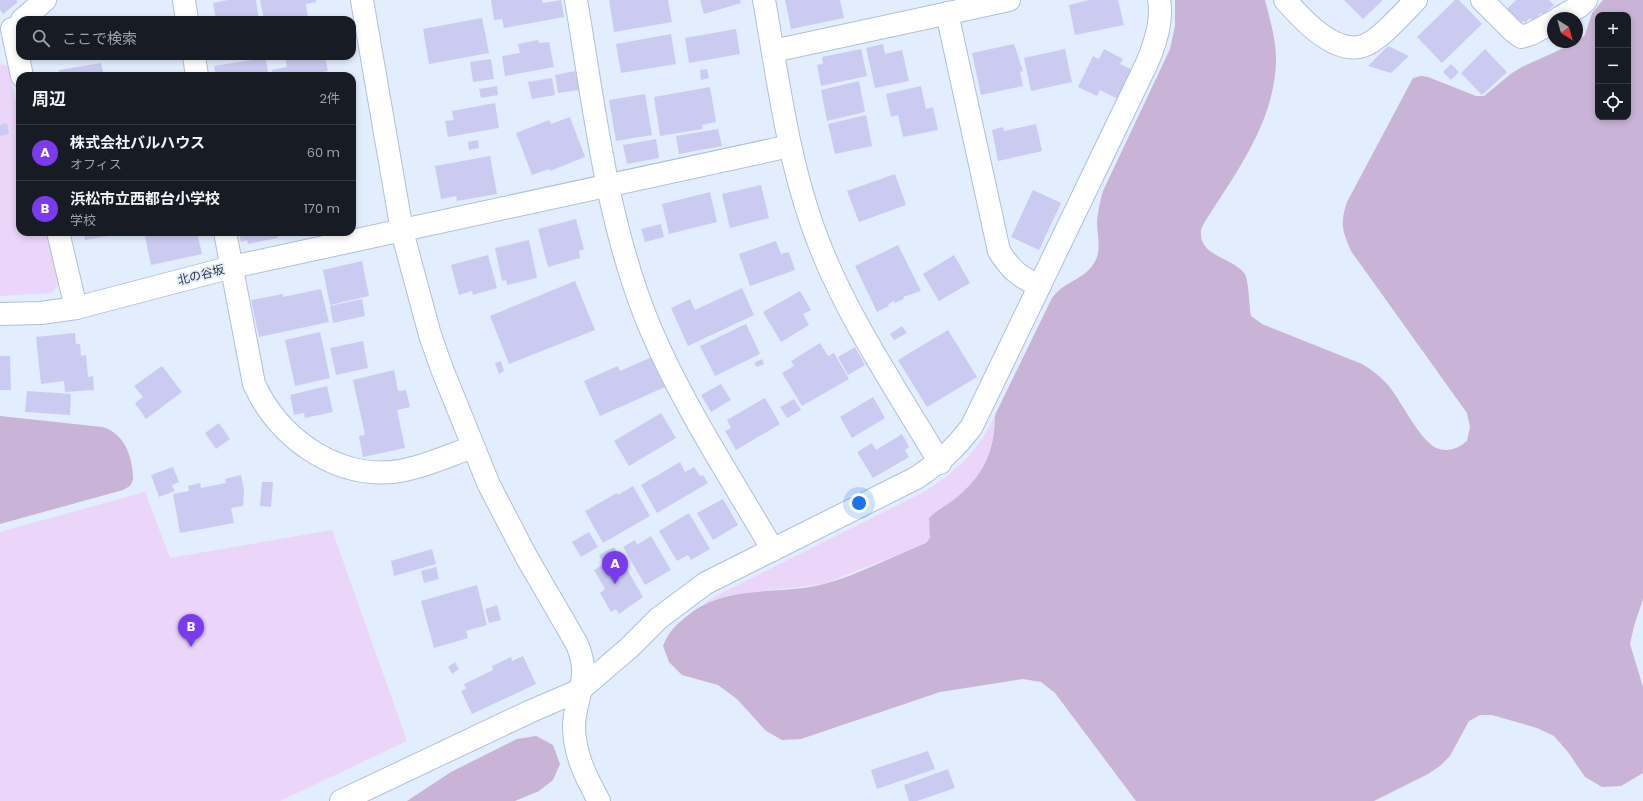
<!DOCTYPE html>
<html lang="ja">
<head>
<meta charset="utf-8">
<style>
	:root { --surface:#171b24; --page:#242831; --text:#f1f3f6; --muted:#9ea1a6; --line:#363941; --accent:#7c3aed }
	body { margin:0; font-family:Poppins,"Noto Sans JP",sans-serif; background:var(--page); color:var(--text) }
	.controls { position:absolute; right:12px; top:12px; display:grid; overflow:hidden; border-radius:8px; box-shadow:0 2px 6px #0003 }
	.controls button { width:36px; height:36px; display:grid; place-items:center; padding:0; border:0; border-bottom:1px solid var(--line); background:var(--surface); color:var(--text); font:20px sans-serif }
	.compass { position:absolute; left:1547px; top:12px; width:36px; height:36px; border-radius:50%; background:var(--surface); box-shadow:0 2px 6px #0003; rotate:143deg }
	.you { position:absolute; left:859px; top:503px; width:14px; height:14px; margin:-10px; border:3px solid #fff; border-radius:50%; background:#1a73e8; box-shadow:0 0 0 6px #1a73e833 }
	.badge { display:grid; place-items:center; width:26px; height:26px; border-radius:50%; background:var(--accent); color:#fff; font-size:13px; font-weight:700 }
	.pin { position:absolute; translate:-50% -33px; filter:drop-shadow(0 1px 2px #0008) }
	.pin::after { content:''; position:absolute; top:21px; width:14px; height:12px; background:inherit; clip-path:polygon(0 0,100% 0,50% 100%) }
	.list { margin:0; padding:0; list-style:none }
	h2 { display:flex; justify-content:space-between; align-items:center; height:52px; margin:0; padding:0 16px; font-size:17px }
	h2 small { font-size:13px; font-weight:400; color:var(--muted) }
	.list li { display:grid; grid-template-columns:26px 1fr auto; gap:12px; align-items:center; box-sizing:border-box; height:56px; padding:0 16px; border-top:1px solid var(--line) }
	.list b { display:block; font-size:15px; white-space:nowrap }
	.list p { margin:0; font-size:13px; white-space:nowrap; color:var(--muted) }
	.list em { font-size:13px; font-style:normal; color:var(--muted) }
	.icon { flex:none; width:22px; height:22px; fill:none; stroke:currentColor; stroke-width:2; stroke-linecap:round; stroke-linejoin:round }
	.map { position:relative; flex:none; width:1643px; height:801px; overflow:hidden }
	.search { position:absolute; background:var(--surface); box-shadow:0 2px 6px #0003; left:16px; top:16px; width:340px; height:44px; display:flex; align-items:center; gap:10px; box-sizing:border-box; padding:0 14px; border-radius:12px; color:var(--muted); font-size:15px }
	.panel { position:absolute; background:var(--surface); box-shadow:0 2px 6px #0003; left:16px; top:72px; width:340px; height:164px; border-radius:12px }
	.map>svg:first-child { display:block }
</style>
</head>
<body>
<div class="map">
<svg width="1643" height="801" viewBox="0 0 1643 801">
	<rect width="100%" height="100%" fill="#e2edfd"/>
	<!-- green -->
	<g fill="#ebd5f8">
		<path d="M0,64L8,66L20,120V232H46L58,285L52,293L0,296Z"/>
		<path d="M995,415C995,451 984,475 956,498C947,505 937,510 929,518L931,538L926,543L823,584L728,595L702,605L714,597L924,492C958,470 978,452 995,415Z"/>
		<path d="M145,492L170,558L332,530L407,741L280,801H0V532Z"/>
	</g>
	<!-- forest -->
	<g fill="#c9b3d6" fill-rule="evenodd">
		<path d="M1175,0H1265C1270,20 1276,39 1276,60C1275,121 1237,171 1206,220C1204,223 1201,228 1201,232C1199,256 1233,258 1244,273C1249,279 1249,305 1251,316L1262,324L1362,364C1372,370 1380,376 1388,385C1400,399 1422,445 1439,449C1451,452 1458,448 1467,441L1470,427L1467,413L1351,251C1342,230 1340,224 1347,202L1413,78L1421,76L1428,77L1476,96H1484L1512,73L1522,67L1577,42L1585,35L1592,13L1603,0H1643V599L1634,626L1630,644L1643,687V773L1621,786L1602,787L1585,777L1568,752L1554,736L1537,728L1492,715H1480L1469,721L1450,756L1440,766L1428,774L1374,801H1136L1055,693L1041,682L1023,679L940,692L801,739L782,740L766,731L737,699L718,685L682,675L669,662L663,646C670,630 674,627 687,616C727,583 778,596 824,584C858,575 893,556 926,543L930,538L929,518C937,510 947,505 956,498C984,475 995,451 995,415L1052,298C1063,282 1081,281 1092,266C1103,253 1097,236 1097,221C1098,211 1100,201 1103,191L1170,49L1175,26ZM1598,15H1628V117H1598Z"/>
		<path d="M0,416L102,427C125,433 133,458 133,480L130,486L123,490L0,524Z"/>
		<path d="M536,736L553,745L560,764L553,780L539,791L515,801H407L451,772L517,739Z"/>
	</g>
	<!-- building -->
	<g fill="#cbcbf2">
		<path d="M0,0H16L18,2L3,14L0,10Z"/>
		<path d="M228,0H256L259,20H216L213,3Z"/>
		<path d="M260,0H316V2L306,4L308,20H264Z"/>
		<path d="M491,0H542L543,3L561,0L564,17L504,28L502,19L494,20Z"/>
		<path d="M609,0H668L672,22L614,32Z"/>
		<path d="M700,0H740L741,3L704,14Z"/>
		<path d="M785,0H840L844,18L791,29Z"/>
		<path d="M1089,0H1118L1124,25L1075,35L1069,5Z"/>
		<path d="M1344,0H1383L1363,19Z"/>
		<path d="M1455,0H1459L1482,24L1442,63L1417,37Z"/>
		<path d="M1516,0H1549L1554,5L1543,15L1541,13L1533,21L1530,18L1525,23L1523,21L1521,23L1505,11Z"/>
		<path d="M482,18L489,53L429,64L423,29Z"/>
		<path d="M736,29L740,54L689,63L685,38Z"/>
		<path d="M671,34L676,64L621,73L616,44Z"/>
		<path d="M538,40L539,43L549,42L554,67L505,76L502,56L520,53L518,44Z"/>
		<path d="M883,44L885,54L902,50L909,81L875,88L866,48Z"/>
		<path d="M1014,44L1023,71L1020,72L1023,86L981,95L972,53Z"/>
		<path d="M1388,46L1409,56L1391,73L1368,66Z"/>
		<path d="M861,49L867,76L821,86L817,65L823,64L822,57Z"/>
		<path d="M1065,49L1072,82L1031,91L1024,58Z"/>
		<path d="M1104,49L1123,59L1120,64L1133,70L1118,99L1100,90L1097,96L1078,87L1093,56L1099,59Z"/>
		<path d="M1485,49L1507,72L1482,95L1461,73Z"/>
		<path d="M58,56H78V57L59,60Z"/>
		<path d="M265,56L269,76H216L214,66L252,60L251,57Z"/>
		<path d="M285,56H325L328,71L317,73L318,76H274L272,70L287,67Z"/>
		<path d="M491,59L494,79L473,82L470,62Z"/>
		<path d="M101,63L104,76H60L59,70Z"/>
		<path d="M1451,64L1459,72L1451,80L1443,72Z"/>
		<path d="M707,69L709,78L701,80L700,70Z"/>
		<path d="M575,71L579,90L558,93L555,75Z"/>
		<path d="M552,78L555,95L532,99L528,82Z"/>
		<path d="M859,81L865,112L827,121L821,90Z"/>
		<path d="M497,86L498,95L481,98L479,89Z"/>
		<path d="M921,86L926,109L933,107L938,130L903,137L898,115L891,117L886,94Z"/>
		<path d="M710,87L716,122L702,125L703,129L660,136L654,97Z"/>
		<path d="M645,94L652,135L616,141L609,100Z"/>
		<path d="M495,103L499,128L448,137L445,121L454,120L452,111Z"/>
		<path d="M866,115L872,146L835,154L828,124Z"/>
		<path d="M570,117L585,157L550,171L549,169L532,175L516,133L549,120L551,124Z"/>
		<path d="M7,123L9,134L0,136V125Z"/>
		<path d="M1036,124L1042,151L998,161L992,130L1003,127L1004,131Z"/>
		<path d="M718,129L722,146L679,154L676,136Z"/>
		<path d="M656,139L659,158L627,164L623,145Z"/>
		<path d="M478,140L479,148L469,150L468,142Z"/>
		<path d="M490,156L497,194L457,201L456,196L441,199L435,166Z"/>
		<path d="M895,174L906,205L859,222L847,191Z"/>
		<path d="M761,185L769,218L730,228L722,194Z"/>
		<path d="M1033,190L1061,203L1039,250L1011,237Z"/>
		<path d="M710,192L717,222L669,234L662,204Z"/>
		<path d="M576,219L584,249L579,251L580,258L548,267L538,229Z"/>
		<path d="M661,224L664,237L645,242L641,229Z"/>
		<path d="M84,232H125V233L85,240Z"/>
		<path d="M144,232H197L202,254L151,265Z"/>
		<path d="M239,232H277L278,238L248,244L247,240L241,242Z"/>
		<path d="M529,240L537,278L507,285L506,280L502,281L495,248Z"/>
		<path d="M776,241L781,254L789,252L795,270L750,286L739,254Z"/>
		<path d="M898,245L921,291L903,297L904,299L895,303L894,301L888,304L889,306L877,312L855,266Z"/>
		<path d="M488,255L497,288L473,295L472,291L459,295L451,265Z"/>
		<path d="M954,255L970,283L939,301L923,274Z"/>
		<path d="M362,261L369,296L330,305L323,270Z"/>
		<path d="M575,281L595,330L509,364L490,316Z"/>
		<path d="M742,288L754,315L688,346L671,308L690,299L695,310Z"/>
		<path d="M321,289L329,322L259,337L251,300L283,294V297Z"/>
		<path d="M800,291L811,310L803,314L809,325L781,342L763,312Z"/>
		<path d="M362,299L365,316L333,323L330,306Z"/>
		<path d="M746,324L760,354L715,376L700,346Z"/>
		<path d="M902,326L907,333L894,340L890,334Z"/>
		<path d="M948,330L977,377L927,407L898,360Z"/>
		<path d="M320,332L330,378L295,386L285,340Z"/>
		<path d="M75,333L76,344H80L81,356L86,355L88,377L93,376L94,390L65,392L64,381L41,384L36,337Z"/>
		<path d="M363,341L368,368L336,375L330,348Z"/>
		<path d="M820,343L828,356L834,353L849,379L802,406L782,373L794,366L791,361Z"/>
		<path d="M855,347L865,365L848,375L838,357Z"/>
		<path d="M0,356H10L11,390H0Z"/>
		<path d="M652,357L665,387L600,416L584,381L618,366L620,371Z"/>
		<path d="M762,359L764,364L757,367L754,363Z"/>
		<path d="M501,361L504,371L499,374L495,363Z"/>
		<path d="M162,366L182,392L146,419L135,403L143,397L134,386Z"/>
		<path d="M394,370L398,391L406,390L410,407L397,410L405,448L363,457L359,436L365,435L353,380Z"/>
		<path d="M721,384L731,400L711,412L701,395Z"/>
		<path d="M327,386L333,412L305,418L304,413L294,415L290,395Z"/>
		<path d="M27,391L71,394L70,415L25,412Z"/>
		<path d="M873,397L885,418L852,438L840,417Z"/>
		<path d="M765,398L780,424L736,450L725,431L731,428L727,420Z"/>
		<path d="M794,399L801,410L787,418L780,407Z"/>
		<path d="M661,413L676,438L629,466L614,441Z"/>
		<path d="M219,423L230,439L216,449L205,433Z"/>
		<path d="M902,434L909,447L905,450L909,457L873,478L857,452L872,443L876,450Z"/>
		<path d="M680,462L685,472L694,467L700,476L703,475L708,483L657,513L641,485Z"/>
		<path d="M173,467L179,482L172,485L175,491L159,497L151,475Z"/>
		<path d="M241,475L244,490L243,506L231,508L234,523L180,533L173,494L189,491L188,486L200,483L201,488L226,483L225,479Z"/>
		<path d="M262,482H273L271,507L260,506Z"/>
		<path d="M633,486L650,516L603,543L585,511L617,493L618,495Z"/>
		<path d="M723,499L738,525L713,540L697,513Z"/>
		<path d="M689,513L710,549L691,560L688,555L677,561L659,531Z"/>
		<path d="M589,532L598,547L581,557L572,542Z"/>
		<path d="M651,536L671,570L645,585L623,547L635,540L637,545Z"/>
		<path d="M614,547L643,597L619,614L616,609L611,612L600,593L605,589L594,570L604,564L599,555Z"/>
		<path d="M432,549L436,564L394,576L391,561Z"/>
		<path d="M436,567L439,579L424,583L421,571Z"/>
		<path d="M477,585L487,625L466,631L468,638L434,648L421,601Z"/>
		<path d="M497,605L501,620L489,623L485,609Z"/>
		<path d="M523,656L536,684L472,714L461,691L466,689L464,684L493,670L492,666L511,657L512,661Z"/>
		<path d="M455,662L459,669L452,674L448,667Z"/>
		<path d="M928,751L935,769L877,789L871,770Z"/>
		<path d="M948,769L955,788L917,801H909L904,785Z"/>
	</g>
	<g fill="none" stroke-linecap="round" stroke-linejoin="round">
		<defs>
			<g id="minor">
				<path d="M184,0L187,20"/>
				<path d="M362,0L402,231L430,335L442,369L489,485L527,558L577,644C581,654 584,664 583,674C582,692 574,709 574,726C574,754 586,777 599,801"/>
				<path d="M576,0C595,111 607,226 651,330C684,407 731,478 773,550"/>
				<path d="M764,0C779,84 789,171 822,251C851,323 900,395 940,463"/>
				<path d="M1285,0C1302,19 1334,55 1363,46C1378,42 1404,12 1416,0"/>
				<path d="M1482,0L1513,31L1521,37L1531,34L1553,22"/>
				<path d="M947,13L999,251C1011,270 1019,277 1040,286"/>
				<path d="M1559,18L1580,6L1586,0"/>
				<path d="M22,20L45,0"/>
				<path d="M12,29L22,76"/>
				<path d="M773,51L1009,0"/>
				<path d="M194,56L197,76"/>
				<path d="M58,232L76,308"/>
				<path d="M225,232L254,384C278,436 332,477 392,472C420,469 447,456 473,447"/>
				<path d="M0,314L41,313L76,308L232,267L790,146"/>
				<path d="M341,801L529,712L580,690L630,647L659,618L706,583L916,478C940,462 955,449 972,426L1147,63C1155,44 1163,21 1159,0"/>
			</g>
		</defs>
		<!-- minor casing -->
		<use href="#minor" stroke="#aec0da" stroke-width="24"/>
		<!-- minor -->
		<use href="#minor" stroke="#fff" stroke-width="22"/>
	</g>
	<g text-anchor="middle" stroke-width="3.5" stroke-linejoin="round" paint-order="stroke">
		<!-- street labels -->
		<g font-size="12" fill="#303741" stroke="#e2edfd">
			<text transform="translate(201 275) rotate(-14)" y="4">北の谷坂</text>
		</g>
	</g>
</svg>
<div class="controls">
<button>+</button>
<button>−</button>
<button><svg class="icon" aria-label="locate" viewBox="0 0 24 24"><circle cx="12" cy="12" r="6"/><path d="M12 2v4M12 18v4M2 12h4M18 12h4"/></svg></button>
</div>
<svg class="compass" viewBox="-18 -18 36 36"><path d="M0-13l5 13h-10z" fill="#e53935"/><path d="M0 13l5-13h-10z" fill="#9ea1a6"/></svg>
<div class="you"></div>
<div class="pin badge" style="left:615px;top:584px">A</div>
<div class="pin badge" style="left:191px;top:647px">B</div>
<div class="search"><svg class="icon" aria-label="search" viewBox="0 0 24 24"><circle cx="10" cy="10" r="6"/><path d="M15 15l6 6"/></svg>ここで検索</div>
<section class="panel">
<h2>周辺<small>2件</small></h2>
<ul class="list">
<li><span class="badge">A</span><div><b>株式会社バルハウス</b><p>オフィス</p></div><em>60 m</em></li>
<li><span class="badge">B</span><div><b>浜松市立西都台小学校</b><p>学校</p></div><em>170 m</em></li>
</ul>
</section>
</div>
</body>
</html>
